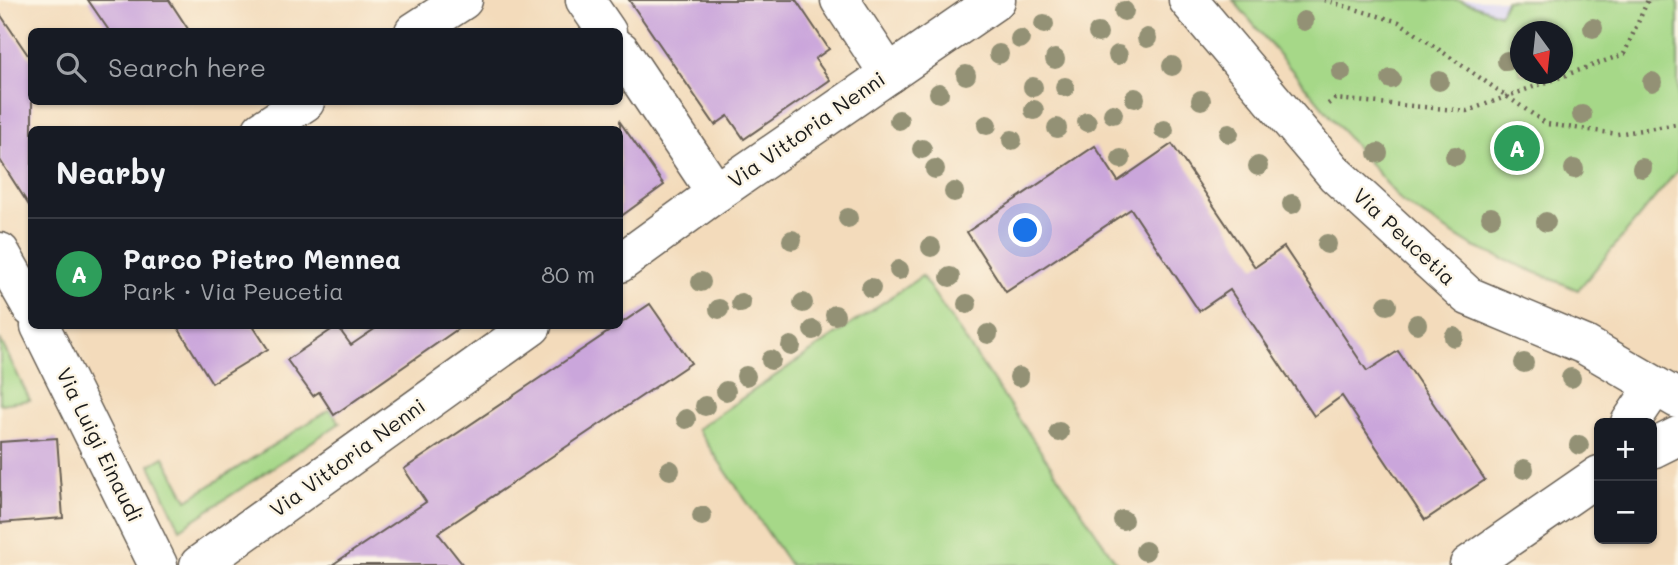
<!DOCTYPE html>
<html lang="en">
<head>
<meta charset="utf-8">
<style>
	:root { --surface:#171b24; --page:#242831; --text:#f1f3f6; --muted:#9ea1a6; --line:#363941; --accent:#c8321e }
	body { margin:0; font-family:Mali,sans-serif; background:var(--page); color:var(--text) }
	.controls { position:absolute; right:21px; bottom:21px; display:grid; overflow:hidden; border-radius:10px; box-shadow:0 2px 5px #0004 }
	.controls button { width:63px; height:63px; display:grid; place-items:center; padding:0; border:0; border-bottom:2px solid var(--line); background:var(--surface); color:var(--text); font:35px sans-serif }
	.compass { position:absolute; left:1510px; top:21px; width:63px; height:63px; border-radius:50%; background:var(--surface); box-shadow:0 2px 5px #0004; rotate:165deg }
	.you { position:absolute; left:1026px; top:231px; width:24px; height:24px; margin:-18px; border:5px solid #fff; border-radius:50%; background:#1a73e8; box-shadow:0 0 0 10px #1a73e833 }
	.badge { display:grid; place-items:center; width:46px; height:46px; border-radius:50%; background:var(--accent); color:#fff; font-size:23px; font-weight:700 }
	.pin { position:absolute; translate:-50% -50%; border:4px solid #fff; box-shadow:0 2px 7px #0006 }
	.list { margin:0; padding:0; list-style:none }
	h2 { display:flex; justify-content:space-between; align-items:center; height:91px; margin:0; padding:0 28px; font-size:30px }
	h2 small { font-size:23px; font-weight:400; color:var(--muted) }
	.list li { display:grid; grid-template-columns:46px 1fr auto; gap:21px; align-items:center; box-sizing:border-box; height:112px; padding:0 28px; border-top:2px solid var(--line) }
	.list b { display:block; font-size:26px; white-space:nowrap }
	.list p { margin:0; font-size:23px; white-space:nowrap; color:var(--muted) }
	.list em { font-size:23px; font-style:normal; color:var(--muted) }
	.icon { flex:none; width:38px; height:38px; fill:none; stroke:currentColor; stroke-width:2; stroke-linecap:round; stroke-linejoin:round }
	.map { position:relative; flex:none; width:1678px; height:565px; overflow:hidden }
	.search { position:absolute; background:var(--surface); box-shadow:0 2px 5px #0004; left:28px; top:28px; width:595px; height:77px; display:flex; align-items:center; gap:18px; box-sizing:border-box; padding:0 24px; border-radius:10px; color:var(--muted); font-size:26px }
	.panel { position:absolute; background:var(--surface); box-shadow:0 2px 5px #0004; left:28px; top:126px; width:595px; height:203px; border-radius:10px }
	.map>svg:first-child { display:block }
</style>
</head>
<body>
<div class="map">
<svg width="1678" height="565" viewBox="0 0 1678 565">
	<rect width="100%" height="100%" fill="#fcf5e5"/>
	<filter id="ink" filterUnits="userSpaceOnUse"><feTurbulence type="fractalNoise" baseFrequency=".0143" numOctaves="2"/><feDisplacementMap in="SourceGraphic" scale="14" xChannelSelector="R" yChannelSelector="G"/><feConvolveMatrix kernelMatrix="1 2 1 2 8 2 1 2 1" color-interpolation-filters="sRGB"/></filter>
	<filter id="wash" filterUnits="userSpaceOnUse"><feTurbulence type="fractalNoise" baseFrequency=".00686" numOctaves="4" result="noise"/><feDisplacementMap in="SourceGraphic" scale="28" xChannelSelector="R" yChannelSelector="G"/><feGaussianBlur stdDeviation="1.57" result="paint"/><feColorMatrix in="noise" values="0 0 0 0 0 0 0 0 0 0 0 0 0 0 0 0 0 1.4 0 .05"/><feComposite in="paint" operator="in"/></filter>
	<g filter="url(#wash)">
		<rect width="100%" height="100%" fill="#f3dbbb"/>
		<!-- built -->
		<path fill="#dad6f7" d="M1459,0H1506L1501,14Z"/>
		<!-- green -->
		<g fill="#a6d888" stroke="#617a52" stroke-width="2" fill-rule="evenodd">
			<path d="M1233,0H1459L1500,14L1506,0H1678V170L1578,290L1472,246L1402,202ZM1520,32H1562V74H1520Z"/>
			<path d="M922,276L1118,565H790L697,429Z"/>
			<path d="M0,339L30,400L0,404Z"/>
			<path d="M330,409L340,423L180,529L150,465L164,457L187,500Z"/>
		</g>
		<g id="blocks">
			<!-- building -->
			<g fill="#caa6db">
				<path d="M88,0H169L190,32H110Z"/>
				<path d="M629,0H796L829,49L815,59L830,80L744,139L728,116L715,125Z"/>
				<path d="M0,14L32,61V210L0,160Z"/>
				<path d="M620,122L664,185L620,217Z"/>
				<path d="M1172,144L1255,267L1284,247L1367,371L1398,351L1485,480L1425,520L1342,396L1314,416L1230,290L1199,311L1131,209L1006,292L967,232L1095,146L1118,181Z"/>
				<path d="M650,304L691,363L438,533L463,565H332L426,502L404,469Z"/>
				<path d="M177,326H253L268,349L212,383Z"/>
				<path d="M337,326L351,345L379,326H462L334,415L319,392L313,396L287,360Z"/>
				<path d="M57,438L63,518L0,523V442Z"/>
			</g>
		</g>
	</g>
	<g filter="url(#ink)">
		<use href="#blocks" fill-opacity="0" stroke="#675f54" stroke-width="2"/>
		<g fill="none" stroke-linecap="round" stroke-linejoin="round">
			<defs>
				<g id="minor">
					<path d="M585,0L607,32"/>
					<path d="M840,0L889,74"/>
					<path d="M1188,0L1336,175L1468,296L1585,345L1678,399"/>
					<path d="M414,32L463,0"/>
					<path d="M620,50L716,193"/>
					<path d="M262,130L305,102"/>
					<path d="M620,263L716,193L996,0"/>
					<path d="M1630,423L1655,386"/>
					<path d="M1652,449L1678,436"/>
					<path d="M199,565L532,326"/>
					<path d="M1469,565L1599,475"/>
				</g>
				<g id="major">
					<path d="M0,252L32,308"/>
					<path d="M40,326L158,565"/>
				</g>
			</defs>
			<!-- minor casing -->
			<use href="#minor" stroke="#675f54" stroke-width="41"/>
			<!-- major casing -->
			<use href="#major" stroke="#675f54" stroke-width="41"/>
			<!-- path -->
			<g stroke="#675f54" stroke-width="4.5" stroke-dasharray="2 5" stroke-linecap="butt">
				<path d="M1324,0L1399,22L1547,124L1617,134L1678,124"/>
				<path d="M1328,104L1335,99L1467,111L1624,54L1648,0"/>
			</g>
			<!-- minor -->
			<use href="#minor" stroke="#fff" stroke-width="38"/>
			<!-- major -->
			<use href="#major" stroke="#fff" stroke-width="38"/>
		</g>
		<!-- trees -->
		<g fill="#939175">
			<circle cx="1124" cy="11" r="10"/>
			<circle cx="1304" cy="21" r="10"/>
			<circle cx="1044" cy="24" r="10"/>
			<circle cx="1593" cy="28" r="10"/>
			<circle cx="1098" cy="33" r="10"/>
			<circle cx="1147" cy="38" r="10"/>
			<circle cx="1020" cy="39" r="10"/>
			<circle cx="999" cy="54" r="10"/>
			<circle cx="1118" cy="55" r="10"/>
			<circle cx="1055" cy="59" r="10"/>
			<circle cx="1507" cy="61" r="10"/>
			<circle cx="1172" cy="66" r="10"/>
			<circle cx="1341" cy="72" r="10"/>
			<circle cx="966" cy="75" r="10"/>
			<circle cx="1391" cy="79" r="10"/>
			<circle cx="1439" cy="81" r="10"/>
			<circle cx="1652" cy="82" r="10"/>
			<circle cx="1033" cy="87" r="10"/>
			<circle cx="1065" cy="87" r="10"/>
			<circle cx="939" cy="93" r="10"/>
			<circle cx="1135" cy="98" r="10"/>
			<circle cx="1201" cy="100" r="10"/>
			<circle cx="1034" cy="110" r="10"/>
			<circle cx="1113" cy="114" r="10"/>
			<circle cx="1582" cy="115" r="10"/>
			<circle cx="899" cy="120" r="10"/>
			<circle cx="1087" cy="122" r="10"/>
			<circle cx="987" cy="125" r="10"/>
			<circle cx="1057" cy="128" r="10"/>
			<circle cx="1164" cy="130" r="10"/>
			<circle cx="1229" cy="133" r="10"/>
			<circle cx="1012" cy="140" r="10"/>
			<circle cx="1529" cy="146" r="10"/>
			<circle cx="922" cy="149" r="10"/>
			<circle cx="1378" cy="153" r="10"/>
			<circle cx="1455" cy="156" r="10"/>
			<circle cx="1121" cy="159" r="10"/>
			<circle cx="1258" cy="166" r="10"/>
			<circle cx="1642" cy="168" r="10"/>
			<circle cx="935" cy="169" r="10"/>
			<circle cx="1574" cy="169" r="10"/>
			<circle cx="954" cy="192" r="10"/>
			<circle cx="1292" cy="204" r="10"/>
			<circle cx="1491" cy="217" r="10"/>
			<circle cx="848" cy="218" r="10"/>
			<circle cx="1546" cy="222" r="10"/>
			<circle cx="792" cy="240" r="10"/>
			<circle cx="1327" cy="244" r="10"/>
			<circle cx="931" cy="247" r="10"/>
			<circle cx="899" cy="270" r="10"/>
			<circle cx="950" cy="277" r="10"/>
			<circle cx="701" cy="282" r="10"/>
			<circle cx="871" cy="288" r="10"/>
			<circle cx="741" cy="303" r="10"/>
			<circle cx="803" cy="303" r="10"/>
			<circle cx="967" cy="304" r="10"/>
			<circle cx="1387" cy="305" r="10"/>
			<circle cx="719" cy="309" r="10"/>
			<circle cx="835" cy="315" r="10"/>
			<circle cx="1417" cy="324" r="10"/>
			<circle cx="813" cy="330" r="10"/>
			<circle cx="988" cy="334" r="10"/>
			<circle cx="1454" cy="337" r="10"/>
			<circle cx="791" cy="346" r="10"/>
			<circle cx="771" cy="360" r="10"/>
			<circle cx="1524" cy="363" r="10"/>
			<circle cx="746" cy="376" r="10"/>
			<circle cx="1019" cy="377" r="10"/>
			<circle cx="1571" cy="378" r="10"/>
			<circle cx="726" cy="391" r="10"/>
			<circle cx="705" cy="406" r="10"/>
			<circle cx="686" cy="419" r="10"/>
			<circle cx="1059" cy="432" r="10"/>
			<circle cx="1579" cy="445" r="10"/>
			<circle cx="1524" cy="469" r="10"/>
			<circle cx="670" cy="470" r="10"/>
			<circle cx="702" cy="516" r="10"/>
			<circle cx="1123" cy="520" r="10"/>
			<circle cx="1145" cy="551" r="10"/>
		</g>
	</g>
	<g text-anchor="middle" stroke-width="5" stroke-linejoin="round" paint-order="stroke">
		<!-- street labels -->
		<g font-size="21" fill="#1c1c1c" stroke="#fcf5e5">
			<text transform="translate(807 130) rotate(-35)" y="7">Via Vittoria Nenni</text>
			<text transform="translate(1404 237) rotate(43)" y="7">Via Peucetia</text>
			<text transform="translate(99 445) rotate(64)" y="7">Via Luigi Einaudi</text>
			<text transform="translate(348 458) rotate(-36)" y="7">Via Vittoria Nenni</text>
		</g>
	</g>
</svg>
<div class="controls">
<button>+</button>
<button>−</button>
</div>
<svg class="compass" viewBox="-18 -18 36 36"><path d="M0-13l5 13h-10z" fill="#e53935"/><path d="M0 13l5-13h-10z" fill="#9ea1a6"/></svg>
<div class="you"></div>
<div class="pin badge" style="left:1517px;top:148px;background:#2e9e5b">A</div>
<div class="search"><svg class="icon" aria-label="search" viewBox="0 0 24 24"><circle cx="10" cy="10" r="6"/><path d="M15 15l6 6"/></svg>Search here</div>
<section class="panel">
<h2>Nearby<small></small></h2>
<ul class="list">
<li><span class="badge" style="background:#2e9e5b">A</span><div><b>Parco Pietro Mennea</b><p>Park · Via Peucetia</p></div><em>80 m</em></li>
</ul>
</section>
</div>
</body>
</html>
